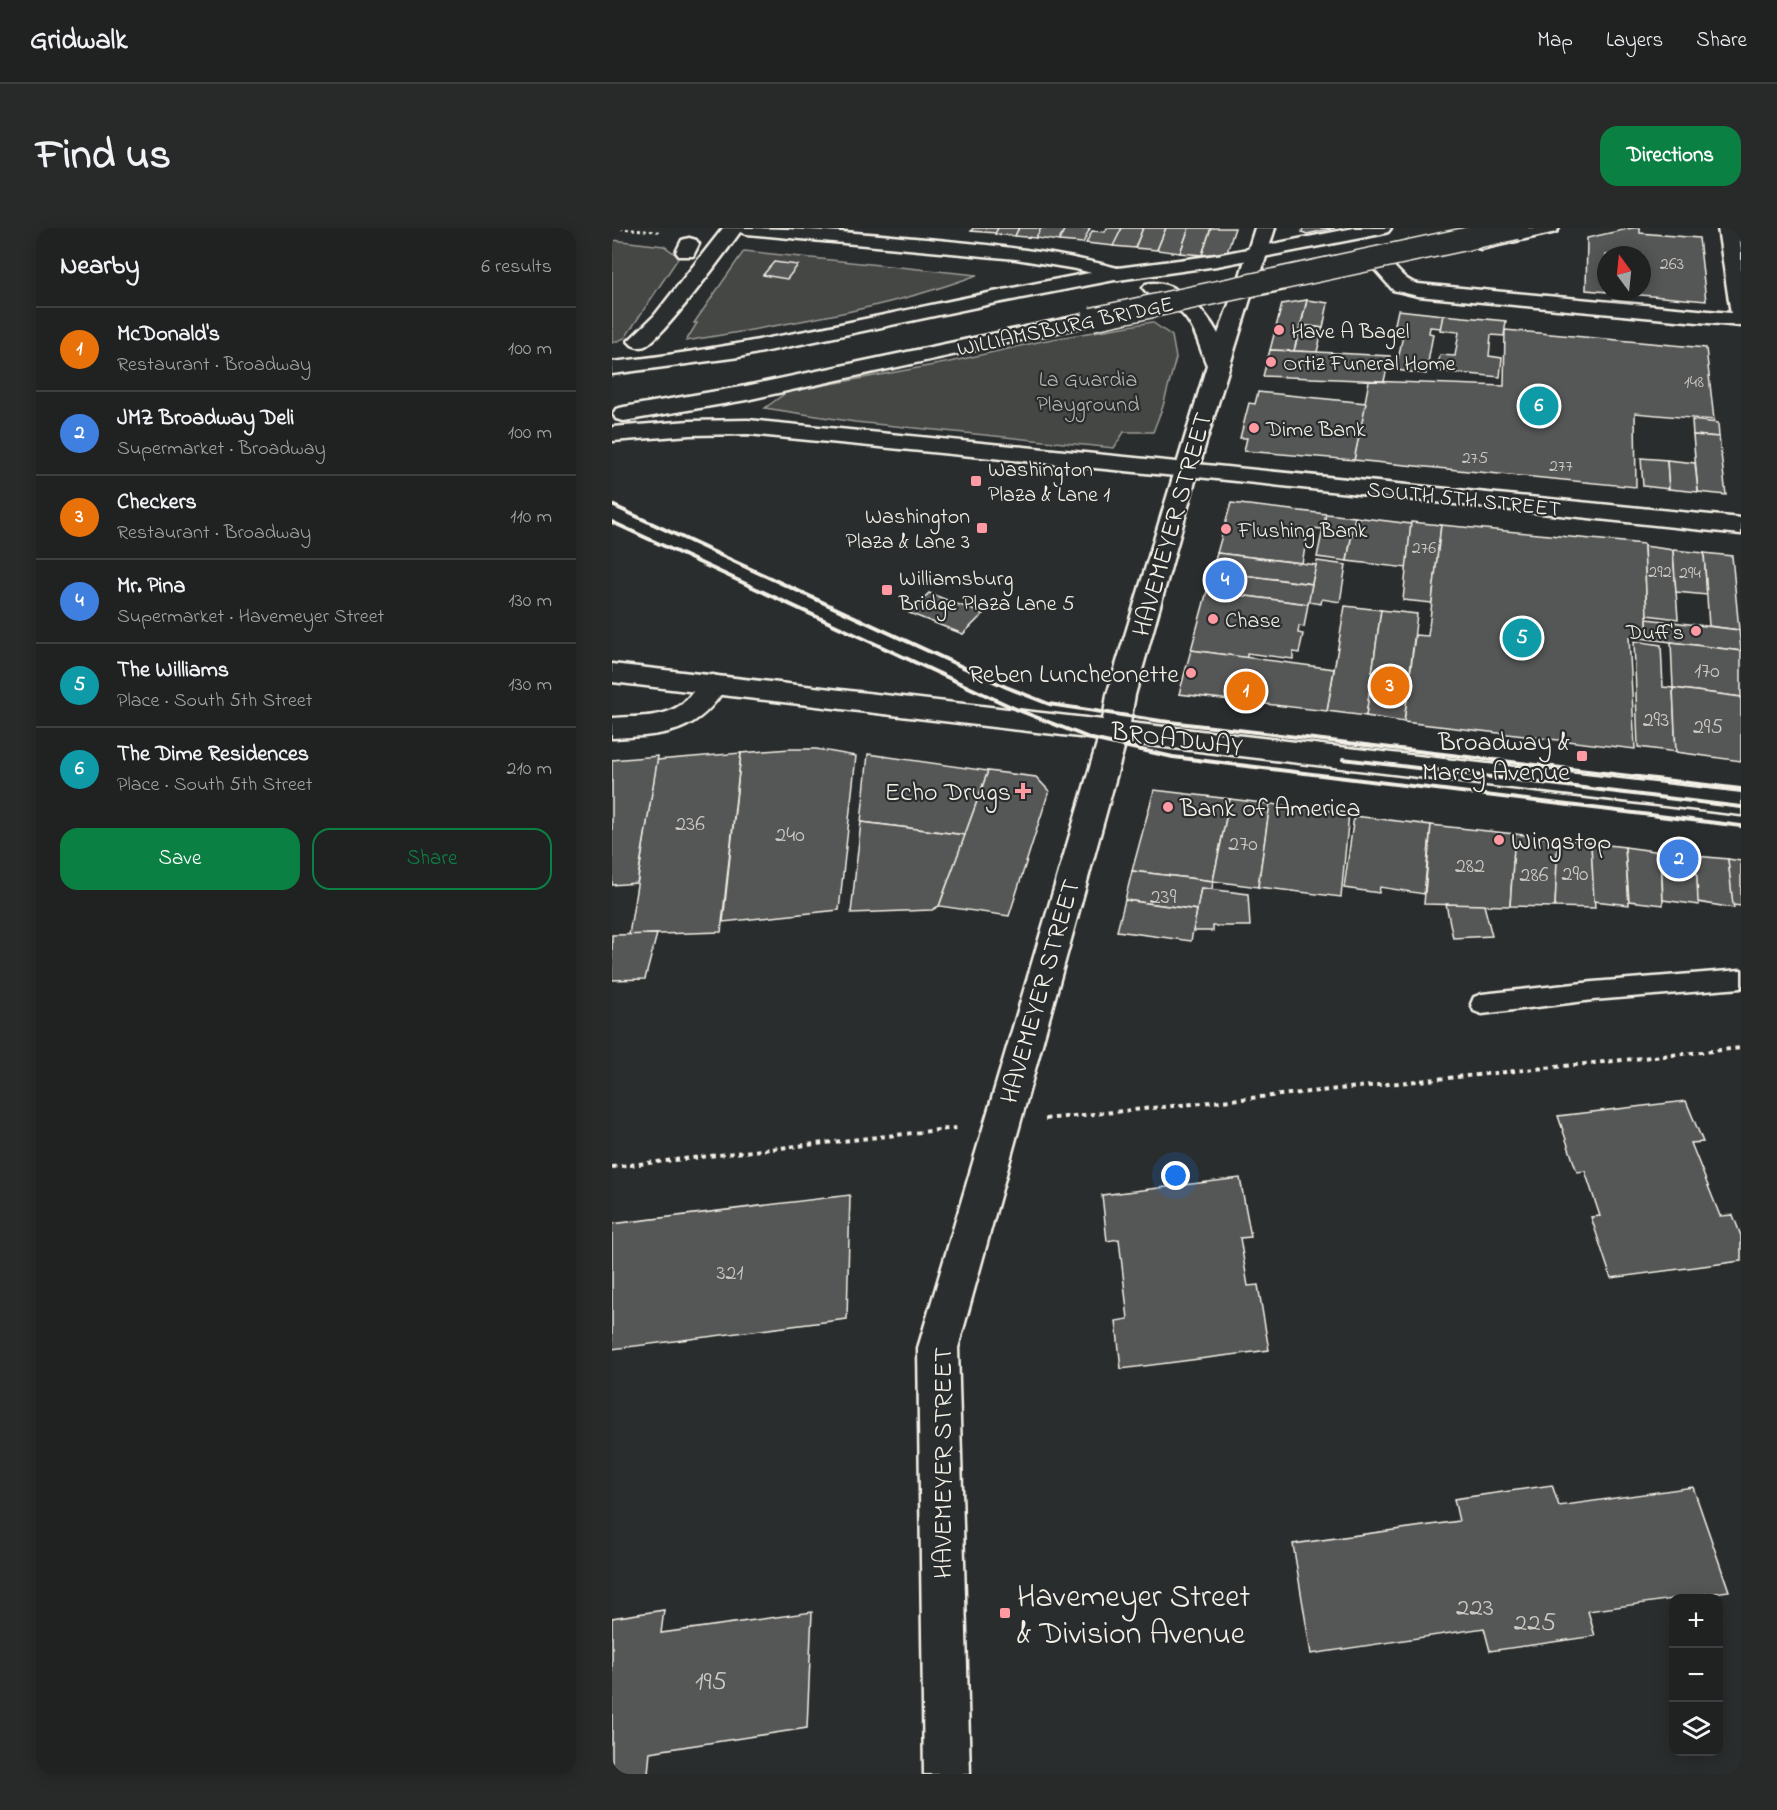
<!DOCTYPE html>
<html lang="en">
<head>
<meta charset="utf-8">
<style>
	:root { --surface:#202222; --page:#282a2a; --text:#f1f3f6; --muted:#a2a4a5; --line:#3d3f40; --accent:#0b8043 }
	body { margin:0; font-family:"Indie Flower",sans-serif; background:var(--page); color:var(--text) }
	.controls { position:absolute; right:18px; bottom:18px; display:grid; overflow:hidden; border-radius:12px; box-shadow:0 3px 15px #0003 }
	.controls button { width:54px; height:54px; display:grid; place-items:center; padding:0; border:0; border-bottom:2px solid var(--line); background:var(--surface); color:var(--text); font:30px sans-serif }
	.compass { position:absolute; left:985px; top:18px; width:54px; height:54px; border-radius:50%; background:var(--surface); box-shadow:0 3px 15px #0003; rotate:345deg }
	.you { position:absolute; left:564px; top:948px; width:21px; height:21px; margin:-15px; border:4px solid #fff; border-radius:50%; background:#1a73e8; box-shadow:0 0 0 9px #1a73e833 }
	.badge { display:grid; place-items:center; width:39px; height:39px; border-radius:50%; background:var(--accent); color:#fff; font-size:20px; font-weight:700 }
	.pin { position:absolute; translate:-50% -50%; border:3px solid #fff; box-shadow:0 2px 6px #0006 }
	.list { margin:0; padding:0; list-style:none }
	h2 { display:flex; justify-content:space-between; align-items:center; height:78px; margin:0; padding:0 24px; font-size:26px }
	h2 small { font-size:20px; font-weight:400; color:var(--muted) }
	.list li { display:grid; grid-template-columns:39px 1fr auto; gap:18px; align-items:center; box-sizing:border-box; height:84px; padding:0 24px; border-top:2px solid var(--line) }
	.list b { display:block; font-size:22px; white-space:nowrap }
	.list p { margin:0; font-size:20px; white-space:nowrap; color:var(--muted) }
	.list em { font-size:20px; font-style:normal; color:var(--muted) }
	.actions { display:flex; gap:12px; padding:18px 24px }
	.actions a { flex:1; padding:14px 0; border:2px solid var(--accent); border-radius:18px; text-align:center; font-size:21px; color:var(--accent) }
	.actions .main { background:var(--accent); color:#fff }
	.icon { flex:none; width:33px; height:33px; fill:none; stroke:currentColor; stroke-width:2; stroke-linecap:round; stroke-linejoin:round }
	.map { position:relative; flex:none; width:1129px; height:1546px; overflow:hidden; border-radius:18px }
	header { display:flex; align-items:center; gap:36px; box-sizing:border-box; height:84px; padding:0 30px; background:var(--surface); border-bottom:2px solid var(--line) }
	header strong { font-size:28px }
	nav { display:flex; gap:33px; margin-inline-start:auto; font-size:21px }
	.intro { display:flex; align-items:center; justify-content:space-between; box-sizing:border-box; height:144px; padding:0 36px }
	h1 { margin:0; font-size:42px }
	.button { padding:15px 27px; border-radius:18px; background:var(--accent); color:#fff; font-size:21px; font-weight:700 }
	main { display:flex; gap:36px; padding:0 36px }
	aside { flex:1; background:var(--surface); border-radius:18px; box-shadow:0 3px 15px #0003 }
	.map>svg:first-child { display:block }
</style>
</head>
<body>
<header>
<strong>Gridwalk</strong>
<nav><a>Map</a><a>Layers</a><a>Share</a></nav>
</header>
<div class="intro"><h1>Find us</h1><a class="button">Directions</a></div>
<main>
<aside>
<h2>Nearby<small>6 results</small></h2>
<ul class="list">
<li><span class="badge" style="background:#e8710a">1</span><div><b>McDonald's</b><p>Restaurant · Broadway</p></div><em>100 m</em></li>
<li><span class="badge" style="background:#3f7fe0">2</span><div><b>JMZ Broadway Deli</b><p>Supermarket · Broadway</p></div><em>100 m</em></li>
<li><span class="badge" style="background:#e8710a">3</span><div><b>Checkers</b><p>Restaurant · Broadway</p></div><em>110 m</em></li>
<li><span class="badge" style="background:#3f7fe0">4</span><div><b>Mr. Pina</b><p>Supermarket · Havemeyer Street</p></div><em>130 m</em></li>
<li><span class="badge" style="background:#0f9aa8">5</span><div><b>The Williams</b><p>Place · South 5th Street</p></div><em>130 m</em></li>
<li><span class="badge" style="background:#0f9aa8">6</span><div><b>The Dime Residences</b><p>Place · South 5th Street</p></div><em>210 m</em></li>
</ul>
<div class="actions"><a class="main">Save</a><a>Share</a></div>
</aside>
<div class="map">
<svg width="1129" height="1546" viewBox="0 0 1129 1546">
	<rect width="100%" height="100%" fill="#2a2d2e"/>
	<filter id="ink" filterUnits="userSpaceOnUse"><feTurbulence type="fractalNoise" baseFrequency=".0167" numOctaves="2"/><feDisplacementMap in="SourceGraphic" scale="12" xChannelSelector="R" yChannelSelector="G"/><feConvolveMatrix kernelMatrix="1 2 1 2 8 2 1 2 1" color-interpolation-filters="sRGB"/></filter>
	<g filter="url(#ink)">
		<!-- green -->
		<g fill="#444645" stroke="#9c9c96" stroke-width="1.5">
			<path d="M0,12L52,18L67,29L13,110L0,115Z"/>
			<path d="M132,23L365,47C272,82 172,96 74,113L85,95H82Z"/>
			<path d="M540,94L560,108L564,130L551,178L541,204H512L502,220L243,194L153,180L175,164L333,135L435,112Z"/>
		</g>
		<!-- building -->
		<g fill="#555756" stroke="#f4f1e8" stroke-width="1.5" fill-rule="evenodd">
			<path d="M361,0H386L384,5L359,3Z"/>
			<path d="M386,0H407L403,8L383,6Z"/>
			<path d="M407,0H429L424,10L403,8Z"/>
			<path d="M429,0H453L447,13L424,10Z"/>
			<path d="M453,0H478L471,15L447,13Z"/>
			<path d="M495,0H510L502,18L474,15L480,3L493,4Z"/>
			<path d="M510,0H531L523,20L501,18Z"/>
			<path d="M531,0H554L545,22L523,20Z"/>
			<path d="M554,0H577L568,25L545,22Z"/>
			<path d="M577,0H599L590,27L568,25Z"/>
			<path d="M599,0H623L615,24L590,27Z"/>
			<path d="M691,0H723L695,6L690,4Z"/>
			<path d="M1020,0H1028V5L1087,10L1094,73L974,62L975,10ZM994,27H1030V63H994Z"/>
			<path d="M162,34L186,37L175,51L151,47Z"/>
			<path d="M695,72L716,75L711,100L689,97Z"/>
			<path d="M695,72L682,123L658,122L670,76Z"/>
			<path d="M786,82L831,87L829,100L818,99L817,105L821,106L814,146L784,142L793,97L783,96Z"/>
			<path d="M831,87L894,93L892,108L879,107L877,128L890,130L888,149L825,143L828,127L843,128L847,104L828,102Z"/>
			<path d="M689,97L711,100L705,124L682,123Z"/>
			<path d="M893,102L1094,120L1102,192L1023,185L1024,259L742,232L757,153L892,158Z"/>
			<path d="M658,122L705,124L778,128L772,153L651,148Z"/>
			<path d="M646,164L754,175L742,232L632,223L635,210H628L637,175L643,176Z"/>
			<path d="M1080,192L1106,195L1107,209L1081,207Z"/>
			<path d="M1081,207L1107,209L1114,267L1086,264Z"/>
			<path d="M1029,230L1055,232L1057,261L1031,258Z"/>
			<path d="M1055,232L1083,235L1086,264L1057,261Z"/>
			<path d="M619,275L714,286L711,301L697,300L690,335L605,325Z"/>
			<path d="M714,286L743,289L735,333L705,329Z"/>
			<path d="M743,289L799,296L795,340L735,333Z"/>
			<path d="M799,294L829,297L820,375L791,372Z"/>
			<path d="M829,297L1032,316L1036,411L1017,409L1023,521L792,494L803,407L816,408Z"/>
			<path d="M1032,318L1061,322L1066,391L1035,387Z"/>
			<path d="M1061,322L1092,325L1095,367L1064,364Z"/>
			<path d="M605,325L704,337L700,356L600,343Z"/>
			<path d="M1092,325L1120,328L1127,402L1097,398Z"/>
			<path d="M705,333L734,337L728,374L710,371L709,376L696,374Z"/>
			<path d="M600,343L700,356L696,376L595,363Z"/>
			<path d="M595,363L696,376L692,399L687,398L686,405L691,406L687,425L681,424V431L635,425V430L579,422Z"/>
			<path d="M317,365L371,386L351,406L297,385Z"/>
			<path d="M733,378L769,382L754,488L715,483Z"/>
			<path d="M769,382L805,386L792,494L754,488Z"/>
			<path d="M1035,391L1127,402L1129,423L1036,411Z"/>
			<path d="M1022,413L1049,417L1051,459L1061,460L1064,524L1026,519Z"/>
			<path d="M1059,414L1129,423V469L1061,460Z"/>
			<path d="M579,422L722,441L715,483L567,466Z"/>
			<path d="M1061,460L1129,469V533L1064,524Z"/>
			<path d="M178,521H204L244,528L227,682L111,694L129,525Z"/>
			<path d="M129,525L109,704L17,707L45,532Z"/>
			<path d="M256,526L376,543L353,607L249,594Z"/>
			<path d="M46,528L25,655L0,657V532Z"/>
			<path d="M376,543L424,549L437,563L397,688L327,678Z"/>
			<path d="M542,562L618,571L601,653L520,643Z"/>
			<path d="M618,571L658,576L646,659L601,653Z"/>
			<path d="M658,576L737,585L729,669L646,659Z"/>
			<path d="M742,588L819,597L812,666L768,659L767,665L732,660Z"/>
			<path d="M249,594L353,607L327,678L320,682L239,685Z"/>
			<path d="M819,597L903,606L898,678L812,676Z"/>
			<path d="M903,606L946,611L943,679L898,678Z"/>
			<path d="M946,611L979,615L983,680L943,679Z"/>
			<path d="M979,615L1013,619L1017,677L982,673Z"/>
			<path d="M1013,619L1049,624L1051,677L1017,673Z"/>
			<path d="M1049,624L1084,628L1087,677L1051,672Z"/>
			<path d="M1084,628L1116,631L1122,680L1086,674Z"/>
			<path d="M1116,631L1129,633V678L1121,677Z"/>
			<path d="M520,643L601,653L600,661L589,660L585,682L513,672Z"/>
			<path d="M589,660L636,666L638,698H601V703H581Z"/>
			<path d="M513,672L585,682L579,713L505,703Z"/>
			<path d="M834,676L872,677L880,708L841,710Z"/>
			<path d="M45,706L33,751L0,752V707Z"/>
			<path d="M1074,873L1091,914L1079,915L1108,988L1121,987L1129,1008V1033L999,1050L979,989L988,988L973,943L965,944L946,888Z"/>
			<path d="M628,950L639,1009L628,1010L636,1058L646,1057L657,1122L509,1141L504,1093L516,1091L507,1011L495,1013L490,967Z"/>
			<path d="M238,967L235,1091L0,1121V996Z"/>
			<path d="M940,1257L947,1278L1081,1259L1117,1363L976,1383L983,1408L878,1423L872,1400L699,1426L681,1316L847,1293L842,1271Z"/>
			<path d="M52,1382L49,1405L200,1384L195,1500L38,1524L36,1546H0V1390Z"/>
		</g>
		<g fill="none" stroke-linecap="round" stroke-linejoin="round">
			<defs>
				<path id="service" d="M1129,742V760L981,772L870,786L862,783L859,776L862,769L870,766L981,754Z"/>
				<path id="pedestrian" d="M77,10L84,12L87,16L81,28H67L64,24L70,12Z"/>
				<g id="minor">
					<path d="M125,0C190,0 249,5 314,11C381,17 447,24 513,42L516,46L513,50L506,52L464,41L404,31L135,6L128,4Z"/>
					<path d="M643,0H663L648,48L637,68H623L620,64L628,48Z"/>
					<path d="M769,31C785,35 788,52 806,56L1129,86V98L806,68L781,62L759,37L762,33Z"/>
					<path d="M574,235L1129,290V306L566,247L562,242L566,237Z"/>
					<path d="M101,447L111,450L115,457C85,507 53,507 0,510V490C23,488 51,491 70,476C82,466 86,452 101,447Z"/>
					<path d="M503,492L513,495L517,502L346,1120L358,1546H312L306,1120L489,502L493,495Z"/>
				</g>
				<g id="secondary">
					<path d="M111,0H131C116,21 52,109 33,118C28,120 24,119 20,117L16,113L42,88Z"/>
					<path d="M1106,0H1126L1129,22V92L1122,90L1119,86Z"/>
				</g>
				<g id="primary">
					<path d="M742,0H779L776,4L769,6L605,38L506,52L499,50L496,46L499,42L506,40L605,27Z"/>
					<path d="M911,0H947L944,4L869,21L862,19L859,15L862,11Z"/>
					<path d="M666,51L673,53L676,57L673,61L639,68L594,214L523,467L518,495L1129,565V587L0,454V436L491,492L495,467L595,137C585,114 583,92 559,77C551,71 537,69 531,60L534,56C562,49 594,83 606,106L623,60Z"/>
				</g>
				<g id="motorway">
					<path d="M506,40L513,42L516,46L513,50L379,76L127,129L0,146V134C171,115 337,69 506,40Z"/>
					<path d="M480,85L487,87L490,91L487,95L134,172L12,193L4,191L1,186L4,181L12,179L134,158Z"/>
					<path d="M136,192L574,235L582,237L586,242L582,247L574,249L136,206L78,207L0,213V199L78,193Z"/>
				</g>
			</defs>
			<!-- service casing -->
			<use href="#service" stroke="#f4f1e8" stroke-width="5"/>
			<!-- pedestrian casing -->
			<use href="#pedestrian" stroke="#f4f1e8" stroke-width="5"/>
			<!-- minor casing -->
			<use href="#minor" stroke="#f4f1e8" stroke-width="5"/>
			<!-- secondary casing -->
			<use href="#secondary" stroke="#f4f1e8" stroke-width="5"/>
			<!-- primary casing -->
			<use href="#primary" stroke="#f4f1e8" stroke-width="5"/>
			<!-- motorway casing -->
			<use href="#motorway" stroke="#f4f1e8" stroke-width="5"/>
			<!-- path-far1 -->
			<path stroke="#f4f1e8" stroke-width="2" stroke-dasharray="3 3" stroke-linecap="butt" d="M2,0L49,4"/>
			<!-- path -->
			<g stroke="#f4f1e8" stroke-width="4" stroke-dasharray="4.5 4.5" stroke-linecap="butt">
				<path d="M433,891L1129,820"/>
				<path d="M0,939L345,900"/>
			</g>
			<!-- service -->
			<use href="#service" fill="#2a2d2e" fill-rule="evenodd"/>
			<!-- pedestrian -->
			<use href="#pedestrian" fill="#2a2d2e" fill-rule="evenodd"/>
			<!-- minor -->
			<use href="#minor" fill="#2a2d2e" fill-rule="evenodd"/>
			<!-- secondary -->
			<use href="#secondary" fill="#2a2d2e" fill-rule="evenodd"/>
			<!-- primary -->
			<use href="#primary" fill="#2a2d2e" fill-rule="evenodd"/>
			<!-- motorway -->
			<use href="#motorway" fill="#2a2d2e" fill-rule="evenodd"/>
			<!-- rail -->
			<g stroke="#f4f1e8" stroke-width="4">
				<path d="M0,277L394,459L437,476L549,493L1129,561"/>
				<path d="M0,294L406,482L480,511L561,529L1129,598"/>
				<path d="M731,531L1129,579"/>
			</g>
			<defs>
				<path id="motorway-bridge" d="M480,91L905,0"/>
			</defs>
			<!-- motorway-bridge casing -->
			<use href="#motorway-bridge" stroke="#f4f1e8" stroke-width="25" stroke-linecap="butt"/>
			<!-- motorway-bridge -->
			<use href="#motorway-bridge" stroke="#2a2d2e" stroke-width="22"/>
		</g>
	</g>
	<!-- markers -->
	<g fill="#ff9aa2" stroke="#2a2d2e" stroke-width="2">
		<circle cx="667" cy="102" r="6"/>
		<circle cx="659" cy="134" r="6"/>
		<circle cx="642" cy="200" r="6"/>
		<rect x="358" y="247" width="12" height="12" rx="3"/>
		<rect x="364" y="294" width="12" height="12" rx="3"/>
		<circle cx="614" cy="301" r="6"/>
		<rect x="269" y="356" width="12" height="12" rx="3"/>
		<circle cx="601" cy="391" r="6"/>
		<circle cx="1084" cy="403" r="6"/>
		<circle cx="579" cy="445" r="6"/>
		<rect x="964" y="522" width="12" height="12" rx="3"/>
		<path d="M408 554h6v6h6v6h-6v6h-6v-6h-6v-6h6z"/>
		<circle cx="556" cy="579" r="6"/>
		<circle cx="887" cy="612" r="6"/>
		<rect x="387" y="1379" width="12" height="12" rx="3"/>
	</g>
	<g text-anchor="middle" stroke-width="4.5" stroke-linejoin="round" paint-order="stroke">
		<!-- far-number labels -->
		<g font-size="18" fill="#cccac4">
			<text x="1060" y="41">263</text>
			<text x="1082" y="159">148</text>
			<text x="863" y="235">275</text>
			<text x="949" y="243">277</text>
			<text x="812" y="325">276</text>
			<text x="1048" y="349">292</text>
			<text x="1078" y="350">294</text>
		</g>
		<!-- far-street labels -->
		<g font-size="22" fill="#f4f1e8" stroke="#2a2d2e">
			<text transform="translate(453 97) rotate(-12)" y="8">WILLIAMSBURG BRIDGE</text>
			<text transform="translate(852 270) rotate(6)" y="8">SOUTH 5TH STREET</text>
		</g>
		<!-- far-poi labels -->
		<g font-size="22" fill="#f4f1e8" stroke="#2a2d2e" text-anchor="start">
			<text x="679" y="110">Have A Bagel</text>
			<text x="671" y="142">Ortiz Funeral Home</text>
			<text x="654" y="208">Dime Bank</text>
			<text x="376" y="248">Washington<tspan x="376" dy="25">Plaza &amp; Lane 1</tspan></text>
			<text x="358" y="295" text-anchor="end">Washington<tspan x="358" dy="25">Plaza &amp; Lane 3</tspan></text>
			<text x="626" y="309">Flushing Bank</text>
			<text x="287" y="357">Williamsburg<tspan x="287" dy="25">Bridge Plaza Lane 5</tspan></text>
			<text x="613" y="399">Chase</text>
			<text x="1072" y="411" text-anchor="end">Duff's</text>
		</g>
		<!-- far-park labels -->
		<g font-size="22" fill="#b6b5af" stroke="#2a2d2e">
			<text x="476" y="158">La Guardia<tspan x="476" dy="25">Playground</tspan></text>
		</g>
		<!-- number labels -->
		<g font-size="22" fill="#cccac4">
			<text x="1095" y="449">170</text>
			<text x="1044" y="498">293</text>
			<text x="1096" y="505">295</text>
			<text x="78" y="602">236</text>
			<text x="178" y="613">240</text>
			<text x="631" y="622">270</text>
			<text x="858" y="644">282</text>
			<text x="963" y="652">290</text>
			<text x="922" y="653">286</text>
			<text x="551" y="675">239</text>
			<text x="118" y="1051">321</text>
		</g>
		<!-- street labels -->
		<g font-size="26" fill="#f4f1e8" stroke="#2a2d2e">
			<text transform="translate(559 296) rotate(-74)" y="9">HAVEMEYER STREET</text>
			<text transform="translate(565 510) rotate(7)" y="9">BROADWAY</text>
			<text transform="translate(427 763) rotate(-74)" y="9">HAVEMEYER STREET</text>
			<text transform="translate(330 1235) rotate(-90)" y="9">HAVEMEYER STREET</text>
		</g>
		<!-- poi labels -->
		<g font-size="26" fill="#f4f1e8" stroke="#2a2d2e" text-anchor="end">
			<text x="567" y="454">Reben Luncheonette</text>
			<text x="958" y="522">Broadway &amp;<tspan x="958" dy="30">Marcy Avenue</tspan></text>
			<text x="399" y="572">Echo Drugs</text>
			<text x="568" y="588" text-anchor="start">Bank of America</text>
			<text x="899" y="621" text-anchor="start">Wingstop</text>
		</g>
		<!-- near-number labels -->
		<g font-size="27" fill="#cccac4">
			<text x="863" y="1387">223</text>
			<text x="923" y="1402">225</text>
			<text x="99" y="1461">195</text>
		</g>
		<!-- near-poi labels -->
		<g font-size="32" fill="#f4f1e8" stroke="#2a2d2e" text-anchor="start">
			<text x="405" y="1378">Havemeyer Street<tspan x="405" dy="37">&amp; Division Avenue</tspan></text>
		</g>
	</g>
</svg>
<div class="controls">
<button>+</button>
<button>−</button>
<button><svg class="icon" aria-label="layers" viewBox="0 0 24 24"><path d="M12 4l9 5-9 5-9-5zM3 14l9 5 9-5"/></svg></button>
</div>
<svg class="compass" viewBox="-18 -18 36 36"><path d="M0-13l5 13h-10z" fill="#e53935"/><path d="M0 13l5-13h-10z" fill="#a2a4a5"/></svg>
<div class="you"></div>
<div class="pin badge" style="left:634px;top:463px;background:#e8710a">1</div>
<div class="pin badge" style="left:1067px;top:631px;background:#3f7fe0">2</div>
<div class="pin badge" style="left:778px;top:458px;background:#e8710a">3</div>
<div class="pin badge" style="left:613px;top:352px;background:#3f7fe0">4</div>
<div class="pin badge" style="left:910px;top:410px;background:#0f9aa8">5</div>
<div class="pin badge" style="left:927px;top:178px;background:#0f9aa8">6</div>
</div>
</main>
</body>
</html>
